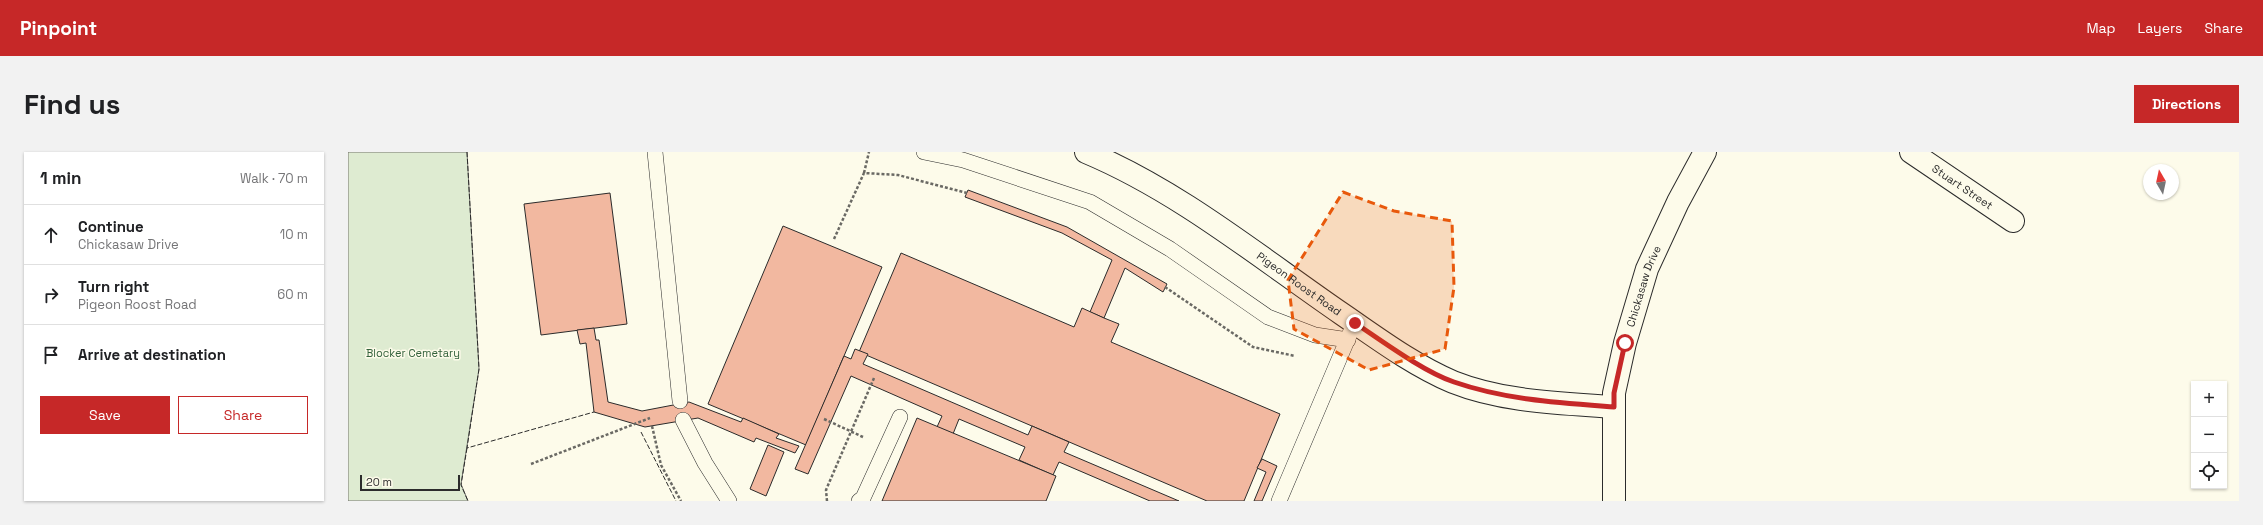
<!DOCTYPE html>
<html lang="en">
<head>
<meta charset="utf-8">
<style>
	:root { --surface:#fff; --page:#f2f2f2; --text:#202124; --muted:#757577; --line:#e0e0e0; --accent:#c62828 }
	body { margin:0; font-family:"Space Grotesk",sans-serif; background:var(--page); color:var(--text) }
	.controls { position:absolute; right:12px; bottom:12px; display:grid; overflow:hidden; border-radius:0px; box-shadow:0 1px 3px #0004 }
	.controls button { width:36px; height:36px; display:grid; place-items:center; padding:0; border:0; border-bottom:1px solid var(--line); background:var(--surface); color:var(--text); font:20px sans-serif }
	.compass { position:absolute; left:1795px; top:12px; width:36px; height:36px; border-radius:50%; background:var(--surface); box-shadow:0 1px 3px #0004; rotate:351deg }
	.scale { position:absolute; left:12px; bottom:10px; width:100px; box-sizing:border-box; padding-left:4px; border:2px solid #2b2b2b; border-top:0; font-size:11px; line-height:14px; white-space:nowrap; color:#2b2b2b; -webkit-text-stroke:3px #fdfbea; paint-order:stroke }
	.stop { position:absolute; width:12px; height:12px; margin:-9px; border:3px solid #c62828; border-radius:50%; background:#fff }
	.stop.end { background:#c62828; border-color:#fff; box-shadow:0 1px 4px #0008 }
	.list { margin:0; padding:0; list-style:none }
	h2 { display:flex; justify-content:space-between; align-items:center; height:52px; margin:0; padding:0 16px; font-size:17px }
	h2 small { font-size:13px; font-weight:400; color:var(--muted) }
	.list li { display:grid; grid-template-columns:26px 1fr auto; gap:12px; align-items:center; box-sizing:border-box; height:60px; padding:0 16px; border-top:1px solid var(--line) }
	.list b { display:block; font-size:15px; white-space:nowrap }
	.list p { margin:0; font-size:13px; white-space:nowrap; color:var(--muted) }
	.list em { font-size:13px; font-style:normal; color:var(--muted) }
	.actions { display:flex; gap:8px; padding:12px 16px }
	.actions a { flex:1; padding:9px 0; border:1px solid var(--accent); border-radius:0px; text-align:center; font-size:14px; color:var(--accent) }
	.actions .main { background:var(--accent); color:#fff }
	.icon { flex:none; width:22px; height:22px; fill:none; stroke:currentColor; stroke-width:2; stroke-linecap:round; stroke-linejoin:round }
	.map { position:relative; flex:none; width:1891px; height:349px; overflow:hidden; border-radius:0px }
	header { display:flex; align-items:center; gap:24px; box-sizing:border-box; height:56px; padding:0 20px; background:var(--accent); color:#fff }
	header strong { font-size:19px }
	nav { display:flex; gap:22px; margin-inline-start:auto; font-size:14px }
	.intro { display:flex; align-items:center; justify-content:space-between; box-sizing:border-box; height:96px; padding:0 24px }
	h1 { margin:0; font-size:28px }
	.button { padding:10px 18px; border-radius:0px; background:var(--accent); color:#fff; font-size:14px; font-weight:700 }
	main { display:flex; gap:24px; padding:0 24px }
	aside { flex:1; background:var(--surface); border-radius:0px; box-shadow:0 1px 3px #0004 }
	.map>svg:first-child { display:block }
</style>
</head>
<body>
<header>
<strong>Pinpoint</strong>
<nav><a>Map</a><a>Layers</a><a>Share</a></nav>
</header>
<div class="intro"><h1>Find us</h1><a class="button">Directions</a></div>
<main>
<aside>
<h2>1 min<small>Walk · 70 m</small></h2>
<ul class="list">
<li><svg class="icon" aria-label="ahead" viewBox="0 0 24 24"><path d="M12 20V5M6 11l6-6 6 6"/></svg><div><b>Continue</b><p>Chickasaw Drive</p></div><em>10 m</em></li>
<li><svg class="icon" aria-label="right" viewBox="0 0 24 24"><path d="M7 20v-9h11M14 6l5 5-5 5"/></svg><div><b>Turn right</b><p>Pigeon Roost Road</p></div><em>60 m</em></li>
<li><svg class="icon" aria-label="arrive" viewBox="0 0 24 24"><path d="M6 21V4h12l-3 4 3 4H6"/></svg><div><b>Arrive at destination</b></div></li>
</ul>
<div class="actions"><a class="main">Save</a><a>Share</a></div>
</aside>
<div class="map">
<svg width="1891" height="349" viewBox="0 0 1891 349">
	<rect width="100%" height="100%" fill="#fdfbea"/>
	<!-- green -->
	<path fill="#deebd1" stroke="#74746e" d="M0,0H119L131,217L113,332L120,349H0Z"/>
	<!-- building -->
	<g fill="#f2b8a0" stroke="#2b2b2b">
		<path d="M620,38L719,75L819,132L815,140L777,116L756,166L742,160L764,108L714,81L617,45Z"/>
		<path d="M262,41L279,172L193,183L176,52Z"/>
		<path d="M435,74L534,115L458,293L360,252Z"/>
		<path d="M553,101L726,175L734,156L756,166L771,172L763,190L932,262L896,349H859L511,200Z"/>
		<path d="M246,176L248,188H251L260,250L294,259L341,250L393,270L395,266L431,282L428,286L451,294L447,301L408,286L406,290L350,266L297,275L246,260L238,191L232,192L229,178Z"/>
		<path d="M507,197L520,202L515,212L680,283L684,274L721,290L716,300L831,349H802L711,310L705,323L671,308L677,295L611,267L605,282L589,275L594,264L503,224L460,322L447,317L496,204L503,207Z"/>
		<path d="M569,266L708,324L698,349H534Z"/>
		<path d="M420,293L436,300L418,344L402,337Z"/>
		<path d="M914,307L929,314L914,349H906L918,320L909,316Z"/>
	</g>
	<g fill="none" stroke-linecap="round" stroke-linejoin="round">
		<defs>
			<g id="service">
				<path d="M307,0L332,249"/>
				<path d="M576,0L615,8L742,50L822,97L920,165L967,183L1000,188"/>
				<path d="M335,268L357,311L381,349"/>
				<path d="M511,349L515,346L552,265"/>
				<path d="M931,349L1003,179"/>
			</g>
			<g id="minor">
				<path id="s1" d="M738,0C831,39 911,105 994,162C1029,186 1065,213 1105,230C1155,250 1212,251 1265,255"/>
				<path id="s2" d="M1563,0L1665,69"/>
				<path id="s3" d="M1266,349V241L1277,191L1299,117L1330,50L1357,0"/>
			</g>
		</defs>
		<!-- service casing -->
		<use href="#service" stroke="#2b2b2b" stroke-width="16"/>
		<!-- minor casing -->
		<use href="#minor" stroke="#2b2b2b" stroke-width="24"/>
		<!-- path -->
		<g stroke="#6a6964" stroke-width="2.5" stroke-dasharray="3 2" stroke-linecap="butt">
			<path d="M516,21L521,0"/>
			<path d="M486,87L516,21L550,23L619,41"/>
			<path d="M817,135L905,195L947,204"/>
			<path d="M476,267L515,285"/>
			<path d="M304,274L313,313L333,349"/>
			<path d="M183,312L302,266"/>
			<path d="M479,349L478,338L526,226"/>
		</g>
		<!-- service -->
		<use href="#service" stroke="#fdfbea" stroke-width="15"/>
		<!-- minor -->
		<use href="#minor" stroke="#fdfbea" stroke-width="22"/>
		<!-- fence -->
		<g stroke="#2b2b2b" stroke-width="1" stroke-dasharray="5 2" stroke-linecap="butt">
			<path d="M119,0L131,217L119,296L246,260"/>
			<path d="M293,280L328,349"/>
			<path d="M119,296L113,333L120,349"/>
		</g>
	</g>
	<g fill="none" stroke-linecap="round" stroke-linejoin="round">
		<!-- route -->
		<path stroke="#c62828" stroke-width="5" d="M1007,171C1034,189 1076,220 1106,230C1158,248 1212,251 1266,255V241L1277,191"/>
	</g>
	<!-- marked area -->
	<path fill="#e8590c" fill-opacity="0.2" stroke="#e8590c" stroke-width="3" stroke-dasharray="8 5" stroke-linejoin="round" d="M995,40L1046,59L1104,69L1106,135L1097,197L1021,218L946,177L940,128Z"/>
	<g text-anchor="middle" stroke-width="3" stroke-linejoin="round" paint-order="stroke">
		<!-- street labels -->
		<g font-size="11" fill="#2b2b2b" stroke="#fdfbea">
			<text dy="4" stroke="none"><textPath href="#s2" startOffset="62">Stuart Street</textPath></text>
			<text dy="4" stroke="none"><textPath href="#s1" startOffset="251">Pigeon Roost Road</textPath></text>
			<text dy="4" stroke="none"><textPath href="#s3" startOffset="219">Chickasaw Drive</textPath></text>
		</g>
		<!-- park labels -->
		<g font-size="11" fill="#34623c" stroke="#fdfbea">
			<text x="65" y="205">Blocker Cemetary</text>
		</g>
	</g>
</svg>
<div class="controls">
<button>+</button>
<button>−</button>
<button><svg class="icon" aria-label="locate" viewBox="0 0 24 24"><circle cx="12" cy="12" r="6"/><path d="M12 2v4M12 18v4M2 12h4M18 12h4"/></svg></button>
</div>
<svg class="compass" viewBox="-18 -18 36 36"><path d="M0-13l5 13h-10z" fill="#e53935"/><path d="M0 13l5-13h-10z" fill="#757577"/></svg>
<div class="scale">20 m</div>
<div class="stop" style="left:1277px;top:191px"></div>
<div class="stop end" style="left:1007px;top:171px"></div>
</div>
</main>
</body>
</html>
